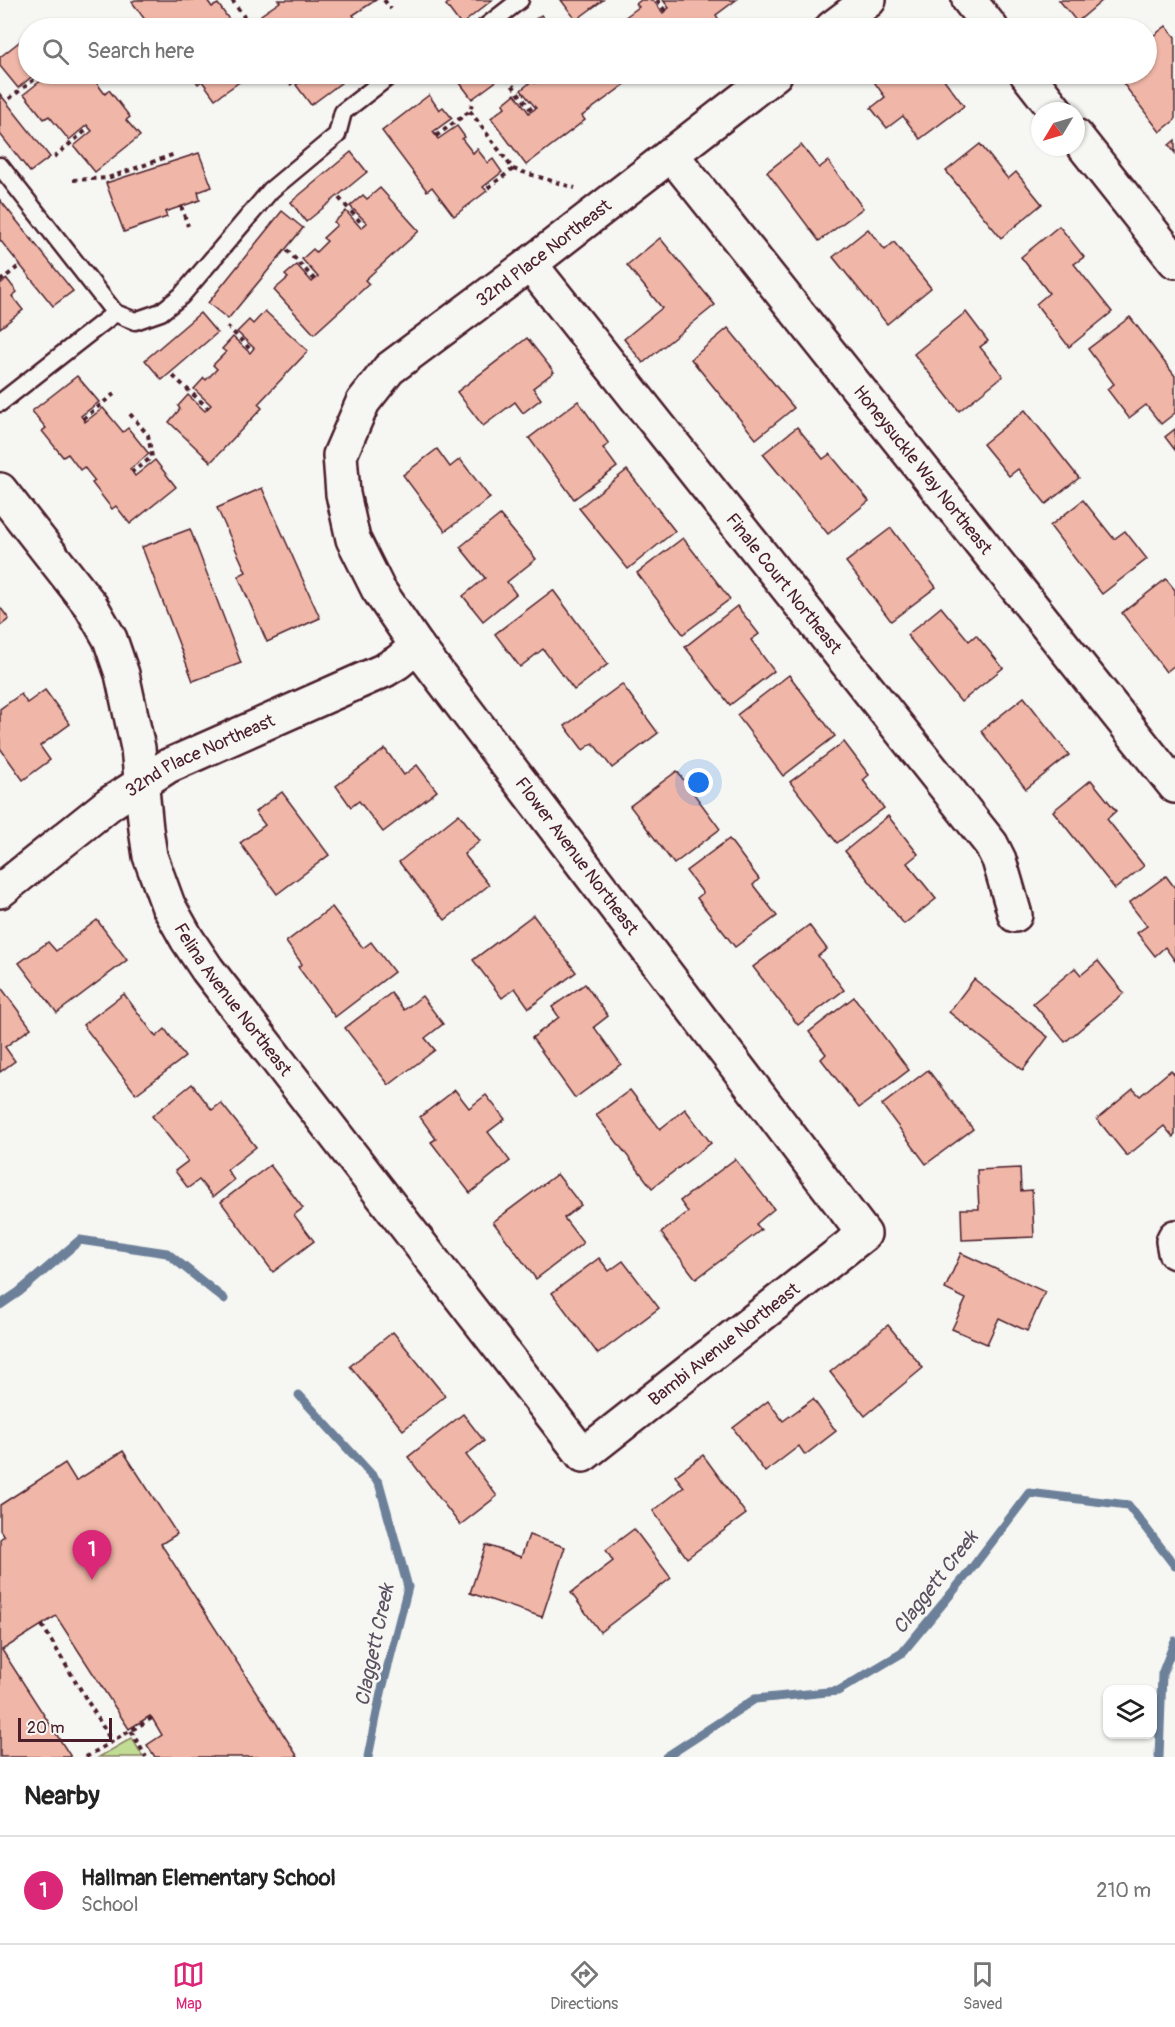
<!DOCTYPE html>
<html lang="en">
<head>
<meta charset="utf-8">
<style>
	:root { --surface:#fff; --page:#f2f2f2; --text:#222; --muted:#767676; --line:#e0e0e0; --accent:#db2777 }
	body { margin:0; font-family:Pangolin,sans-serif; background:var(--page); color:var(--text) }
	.controls { position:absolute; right:18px; bottom:18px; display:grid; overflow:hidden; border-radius:12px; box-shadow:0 2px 4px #0004 }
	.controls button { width:54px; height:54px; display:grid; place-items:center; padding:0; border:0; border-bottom:2px solid var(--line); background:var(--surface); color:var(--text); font:30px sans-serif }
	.compass { position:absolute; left:1031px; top:102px; width:54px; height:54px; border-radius:50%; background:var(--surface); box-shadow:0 2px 4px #0004; rotate:232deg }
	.scale { position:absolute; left:18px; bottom:15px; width:94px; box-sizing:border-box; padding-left:6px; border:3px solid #4a1f2b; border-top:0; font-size:16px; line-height:21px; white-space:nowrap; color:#4a1f2b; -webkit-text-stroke:4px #f6f6f2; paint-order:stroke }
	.you { position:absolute; left:699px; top:783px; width:21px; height:21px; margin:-15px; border:4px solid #fff; border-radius:50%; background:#1a73e8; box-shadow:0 0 0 9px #1a73e833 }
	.badge { display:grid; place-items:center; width:39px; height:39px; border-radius:50%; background:var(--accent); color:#fff; font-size:20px; font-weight:700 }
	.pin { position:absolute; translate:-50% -50px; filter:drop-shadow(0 2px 3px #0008) }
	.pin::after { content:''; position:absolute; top:32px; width:21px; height:18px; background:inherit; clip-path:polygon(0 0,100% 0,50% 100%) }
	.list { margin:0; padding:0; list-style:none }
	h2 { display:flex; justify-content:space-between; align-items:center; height:78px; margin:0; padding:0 24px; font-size:26px }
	h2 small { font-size:20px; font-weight:400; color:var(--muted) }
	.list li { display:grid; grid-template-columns:39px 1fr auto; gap:18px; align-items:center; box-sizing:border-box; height:108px; padding:0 24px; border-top:2px solid var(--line) }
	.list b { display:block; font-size:22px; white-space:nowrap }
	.list p { margin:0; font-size:20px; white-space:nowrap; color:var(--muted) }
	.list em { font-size:20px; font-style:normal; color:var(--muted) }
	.icon { flex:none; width:33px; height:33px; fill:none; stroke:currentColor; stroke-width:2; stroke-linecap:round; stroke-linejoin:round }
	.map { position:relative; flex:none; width:1175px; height:1757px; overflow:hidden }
	.search { position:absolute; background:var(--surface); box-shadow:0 2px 4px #0004; left:18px; right:18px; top:18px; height:66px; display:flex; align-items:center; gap:15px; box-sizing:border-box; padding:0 21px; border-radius:33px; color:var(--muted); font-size:22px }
	.sheet { height:186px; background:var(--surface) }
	nav { display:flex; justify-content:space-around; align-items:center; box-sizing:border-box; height:84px; border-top:2px solid var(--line); background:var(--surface); font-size:16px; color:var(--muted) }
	nav a { display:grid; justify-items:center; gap:3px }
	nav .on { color:var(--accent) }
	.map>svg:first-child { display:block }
</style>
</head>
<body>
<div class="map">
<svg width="1175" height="1757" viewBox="0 0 1175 1757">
	<rect width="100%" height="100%" fill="#f6f6f2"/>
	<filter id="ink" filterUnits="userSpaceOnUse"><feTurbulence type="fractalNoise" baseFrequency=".0167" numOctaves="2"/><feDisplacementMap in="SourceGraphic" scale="12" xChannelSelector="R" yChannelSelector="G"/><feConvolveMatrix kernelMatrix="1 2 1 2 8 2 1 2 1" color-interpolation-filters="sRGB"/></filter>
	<g filter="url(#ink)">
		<!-- green -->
		<path fill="#c1dd94" stroke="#867e60" stroke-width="1.5" d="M132,1738L143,1757H99Z"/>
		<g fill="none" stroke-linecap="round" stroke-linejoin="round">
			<!-- stream -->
			<g stroke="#6c8099" stroke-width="9">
				<path d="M0,1305L19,1292L80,1240L167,1253L224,1299"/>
				<path d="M299,1395L379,1483L408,1587L381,1693L368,1757"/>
				<path d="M666,1757L755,1699L838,1691L902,1653L969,1572L1029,1493L1128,1505L1175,1566"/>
				<path d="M1159,1757L1162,1674L1175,1641"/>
			</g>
		</g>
		<!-- building -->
		<g fill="#f0b7a8" stroke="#4a1f2b" stroke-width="1.5">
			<path d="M135,0H207L212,7L218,4L235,28H157L156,26L151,28L132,2Z"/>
			<path d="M278,0H376L353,15L357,21L345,28H322L316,19L309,24L312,28H270L261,15L280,2Z"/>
			<path d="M451,0H492L461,25L446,5Z"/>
			<path d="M561,0H603L576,20Z"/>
			<path d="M641,0H653L663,13L669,8L663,0H736L716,15L719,20L707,28H633L624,18L639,7L636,4Z"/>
			<path d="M1059,0H1103L1077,22Z"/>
			<path d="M541,15L551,28H523Z"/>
			<path d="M380,22L385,28H372Z"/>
			<path d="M1135,22L1141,28H1126Z"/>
			<path d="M1166,26L1175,37V120L1160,132L1116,74H1146V36L1149,39Z"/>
			<path d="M28,35V74H35L18,88L0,66V57Z"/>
			<path d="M38,74H82L88,81L92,77L105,94L109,90L130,117L126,120L140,136L95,172L74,146L92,131L87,125L69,140L49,116L44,119L24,94L43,79Z"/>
			<path d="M191,74H251L215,99L202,81L198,84Z"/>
			<path d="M311,74H353L311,105L296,85Z"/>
			<path d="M463,74H506L472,99L457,79Z"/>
			<path d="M547,74H639L582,116L585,120L526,165L491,118L505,107L503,104L515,94L529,113L536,108L521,90L533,80L535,83Z"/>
			<path d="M880,74H940L964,106L920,139L903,116L887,128L871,108L885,97L872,79Z"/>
			<path d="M0,94L50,157L30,172L0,134Z"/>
			<path d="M429,95L439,110L443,107L452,118L433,132L438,139L457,126L465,137L462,139L473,153L477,149L488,163L493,159L502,172L483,187L487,191L454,216L432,187L427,191L382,131Z"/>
			<path d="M1175,140V153L1169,145Z"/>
			<path d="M980,144L1008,179L1016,172L1042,204L1001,238L946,171Z"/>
			<path d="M801,145L819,168L828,161L863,208L819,241L767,172Z"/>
			<path d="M351,152L367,172L306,222L291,202Z"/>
			<path d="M199,153L212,187L198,192L200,200L165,212L167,217L124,232L106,183Z"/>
			<path d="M380,188L419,231L365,280L369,284L314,334L274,290L288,278L285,275L297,265L312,282L318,277L302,259L313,249L316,252L327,241L323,238L337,225L334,222L346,211L361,228L367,223L350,206L363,195L367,199Z"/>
			<path d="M0,200L73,291L53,306L0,240Z"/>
			<path d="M282,211L303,228L228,319L208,303Z"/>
			<path d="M1059,226L1084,257L1074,264L1112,312L1069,347L1036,304L1049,293L1021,257Z"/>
			<path d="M868,229L885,250L894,242L931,288L887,324L833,257Z"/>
			<path d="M660,238L715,305L643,363L624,339L662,308L627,265Z"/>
			<path d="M7,279L17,292L12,296L23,310L0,328V284Z"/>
			<path d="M265,311L308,351L258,404L262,408L211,462L169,422L180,409L178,406L188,395L205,411L211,405L194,389L204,378L206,380L217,369L213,365L226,352L222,349L233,337L250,353L254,348L237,332L249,320L253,324Z"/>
			<path d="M966,312L988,341L980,347L1003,376L959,411L914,354Z"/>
			<path d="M200,313L217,333L162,380L145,360Z"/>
			<path d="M1130,317L1175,376V413L1161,424L1146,405L1129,418L1107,389L1114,384L1088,349Z"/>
			<path d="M728,328L794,408L756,439L691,359Z"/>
			<path d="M527,338L554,372L533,388L541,399L523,413L515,402L483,426L457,392Z"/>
			<path d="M77,376L99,402L81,416L85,422L103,408L123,432L128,428L149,454L130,469L135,476L155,460L176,487L130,524L116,506L112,509L92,483L95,481L84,467L80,470L68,454L63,457L42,431L46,428L32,411Z"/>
			<path d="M578,401L609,444L603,448L617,467L574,499L529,438Z"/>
			<path d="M1025,410L1079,478L1046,504L1018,469L1009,476L983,444Z"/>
			<path d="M797,427L823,459L830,454L869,501L828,534L763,454Z"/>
			<path d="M1175,429V450L1165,437Z"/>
			<path d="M437,449L450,467L460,459L490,498L445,531L403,475Z"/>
			<path d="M627,470L675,531L628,569L579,508Z"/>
			<path d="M262,488L320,618L267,642L238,576L246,572L217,508Z"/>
			<path d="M1083,500L1114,539L1125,531L1147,559L1102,594L1050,526Z"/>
			<path d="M500,515L536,559L507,582L516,594L483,621L463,596L485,578L460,547Z"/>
			<path d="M891,528L936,587L891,621L846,562Z"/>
			<path d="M190,529L241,663L193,681L142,547Z"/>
			<path d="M683,538L730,599L683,634L637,573Z"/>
			<path d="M1166,579L1175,590V665L1166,672L1122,613Z"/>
			<path d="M553,590L608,664L574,690L543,649L520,667L495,634Z"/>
			<path d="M737,606L759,634L751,640L774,671L730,705L685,647Z"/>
			<path d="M0,607L9,619L0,626Z"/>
			<path d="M941,607L969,641L976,635L1003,668L961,702L907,635Z"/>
			<path d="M789,675L835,736L783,776L737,715Z"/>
			<path d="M622,684L658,733L612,768L593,743L583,750L565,726Z"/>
			<path d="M45,690L70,724L40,746L50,760L23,780L0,748V709L21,694L27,703Z"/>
			<path d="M1024,697L1069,755L1026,789L981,731Z"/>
			<path d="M844,742L869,775L863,780L884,808L837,843L790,782Z"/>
			<path d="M385,749L404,775L417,765L437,791L383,832L359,801L351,807L336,786Z"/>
			<path d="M677,771L720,829L674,864L630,806Z"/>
			<path d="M1091,780L1116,811L1107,819L1144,866L1115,889L1053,811Z"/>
			<path d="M282,792L329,855L277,894L240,843L265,825L255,812Z"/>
			<path d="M459,814L480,841L464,854L489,885L445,920L399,862Z"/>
			<path d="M888,816L918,854L907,863L936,899L904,924L845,851Z"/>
			<path d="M729,839L759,879L753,885L777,916L735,947L697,898L703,893L686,871Z"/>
			<path d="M1166,876L1175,888V961L1165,947L1155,956L1137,933L1147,926L1129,903Z"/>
			<path d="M332,907L363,948L371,942L394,972L335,1017L298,967L302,964L286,942Z"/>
			<path d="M533,915L576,972L529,1008L515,988L502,998L473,960Z"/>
			<path d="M97,920L127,960L57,1013L19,963L48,942L56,951Z"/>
			<path d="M809,925L827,949L818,956L844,990L798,1025L753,967Z"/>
			<path d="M1098,961L1124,993L1065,1042L1033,1003L1075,968L1081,975Z"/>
			<path d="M974,979L1048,1037L1023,1070L949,1012Z"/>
			<path d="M585,984L608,1016L594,1027L621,1064L575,1098L532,1038L559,1017L552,1007Z"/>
			<path d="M0,986L31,1028L5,1047L15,1061L0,1072Z"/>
			<path d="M391,993L404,1010L422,996L443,1024L425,1038L435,1050L389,1085L345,1028Z"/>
			<path d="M124,994L156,1037L165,1029L185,1057L136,1094L83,1025Z"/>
			<path d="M854,997L909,1070L859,1108L821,1059L826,1054L809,1032Z"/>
			<path d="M928,1070L973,1129L926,1164L882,1105Z"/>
			<path d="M1171,1070L1175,1075V1135L1173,1137L1164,1126L1127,1156L1097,1119L1133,1089L1140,1096Z"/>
			<path d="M192,1084L212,1110L221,1103L256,1147L227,1170L234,1180L213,1197L199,1180L188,1188L175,1171L188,1161L152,1116Z"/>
			<path d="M455,1090L469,1108L486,1095L505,1119L488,1132L510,1161L470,1193L431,1142L436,1139L420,1117Z"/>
			<path d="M630,1090L660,1129L685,1109L711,1143L652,1188L596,1115Z"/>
			<path d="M735,1159L774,1209L756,1224L761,1230L696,1279L661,1233L688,1212L680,1201Z"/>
			<path d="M270,1165L303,1208L294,1215L314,1241L273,1272L221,1202Z"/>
			<path d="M1020,1168L1021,1191L1032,1190L1034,1237L962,1240L961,1209H979L977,1170Z"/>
			<path d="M557,1174L581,1205L564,1218L583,1243L536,1279L493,1222Z"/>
			<path d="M961,1253L1045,1292L1027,1331L999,1318L987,1344L952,1329L966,1299L945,1289Z"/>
			<path d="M599,1258L609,1271L623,1261L659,1308L598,1354L552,1293Z"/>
			<path d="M888,1325L923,1368L865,1416L830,1372Z"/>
			<path d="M393,1332L445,1396L403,1430L350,1366Z"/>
			<path d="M813,1399L836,1431L805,1455L799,1446L765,1472L733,1428L768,1401L783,1421Z"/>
			<path d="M463,1414L484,1441L466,1455L497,1496L460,1525L408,1457Z"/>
			<path d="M123,1451L177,1534L161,1544L298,1757H155L147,1745L162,1735L152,1718L150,1716L129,1729L56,1616L2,1650L71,1757H0V1539L4,1536L0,1530V1505L65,1463L76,1481Z"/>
			<path d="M703,1455L746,1514L687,1558L653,1511L684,1487L675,1476Z"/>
			<path d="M634,1529L671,1578L600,1632L571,1593L613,1561L606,1550Z"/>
			<path d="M529,1535L565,1547L542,1617L470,1593L486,1545L521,1557Z"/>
		</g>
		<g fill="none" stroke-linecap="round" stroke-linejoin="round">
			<defs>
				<g id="lane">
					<path d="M484,28L520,0"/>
					<path d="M0,166L115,313L135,321L161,312L181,296L271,190L337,135L343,112L392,74"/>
					<path d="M0,403L115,313"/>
				</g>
				<g id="street">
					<path d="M969,0L991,28"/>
					<path d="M832,28L869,0"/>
					<path d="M1027,74L1056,111"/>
					<path d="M1076,136L1175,261"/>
					<path id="s1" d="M671,154L1175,786"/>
					<path id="s2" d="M530,264L991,844L999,860L1015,915"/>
					<path id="s3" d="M0,490L91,606L110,639L122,674L138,748L146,829L150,856L168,905L187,939L207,969L583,1455L864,1234L417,646L378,589L353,539L343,494L340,455L363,402L389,369L530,264L775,74"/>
					<path id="s4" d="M0,891L109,804L168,766L385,670L398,662L417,646"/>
					<path d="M1175,1237L1173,1241L1175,1252"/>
				</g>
			</defs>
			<!-- lane casing -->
			<use href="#lane" stroke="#4a1f2b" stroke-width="21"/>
			<!-- street casing -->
			<use href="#street" stroke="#4a1f2b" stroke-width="38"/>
			<!-- path -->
			<g stroke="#4a1f2b" stroke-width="4" stroke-dasharray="4.5 4.5" stroke-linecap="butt">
				<path d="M232,0L252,28"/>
				<path d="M384,0L391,9"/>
				<path d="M657,0L665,11"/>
				<path d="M312,21L317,28"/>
				<path d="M284,74L292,85"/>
				<path d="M507,78L532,111"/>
				<path d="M9,99L40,75"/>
				<path d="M470,111L513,169L485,190"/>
				<path d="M436,136L470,111L472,104"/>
				<path d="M54,157L89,128"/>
				<path d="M513,169L575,188"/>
				<path d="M73,180L108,178L175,154"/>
				<path d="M339,198L364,226"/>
				<path d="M181,206L188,226"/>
				<path d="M287,250L315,280"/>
				<path d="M0,281L18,267"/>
				<path d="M227,326L252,351"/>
				<path d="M173,376L208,408"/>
				<path d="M130,414L148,435L152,457L132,472"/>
				<path d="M83,419L114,394"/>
				<path d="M42,1625L112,1742"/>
				<path d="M131,1731L146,1757"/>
				<path d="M86,1757L152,1718"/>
			</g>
			<!-- lane -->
			<use href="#lane" stroke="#f6f6f2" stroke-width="16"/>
			<!-- street -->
			<use href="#street" stroke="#f6f6f2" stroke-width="33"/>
		</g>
	</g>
	<g text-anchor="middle" stroke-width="5" stroke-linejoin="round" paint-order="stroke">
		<!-- street labels -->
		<g font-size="18" fill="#4a1f2b" stroke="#f6f6f2">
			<text dy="6" stroke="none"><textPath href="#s3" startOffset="2748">32nd Place Northeast</textPath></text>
			<text dy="6" stroke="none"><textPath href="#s1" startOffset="404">Honeysuckle Way Northeast</textPath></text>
			<text dy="6" stroke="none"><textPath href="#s2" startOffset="408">Finale Court Northeast</textPath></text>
			<text dy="6" stroke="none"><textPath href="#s4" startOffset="243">32nd Place Northeast</textPath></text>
			<text transform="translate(577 856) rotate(53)" y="6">Flower Avenue Northeast</text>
			<text dy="6" stroke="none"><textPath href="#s3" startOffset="574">Felina Avenue Northeast</textPath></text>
			<text dy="6" stroke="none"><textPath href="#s3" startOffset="1328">Bambi Avenue Northeast</textPath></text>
		</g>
		<!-- water labels -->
		<g font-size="20" font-style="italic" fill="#5b5062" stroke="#f6f6f2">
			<text transform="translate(935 1582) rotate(-52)" y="7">Claggett Creek</text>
			<text transform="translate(374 1645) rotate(-78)" y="7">Claggett Creek</text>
		</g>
	</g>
</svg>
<div class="controls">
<button><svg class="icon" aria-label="layers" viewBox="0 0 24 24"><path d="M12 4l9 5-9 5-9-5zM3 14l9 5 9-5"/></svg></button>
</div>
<svg class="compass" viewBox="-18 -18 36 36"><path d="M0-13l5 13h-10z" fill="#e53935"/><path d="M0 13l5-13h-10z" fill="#767676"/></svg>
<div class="scale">20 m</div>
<div class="you"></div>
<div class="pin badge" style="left:92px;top:1580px">1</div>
<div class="search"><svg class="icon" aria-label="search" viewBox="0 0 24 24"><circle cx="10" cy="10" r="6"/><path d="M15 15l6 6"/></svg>Search here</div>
</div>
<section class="sheet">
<h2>Nearby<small></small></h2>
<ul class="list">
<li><span class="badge">1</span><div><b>Hallman Elementary School</b><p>School</p></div><em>210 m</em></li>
</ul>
</section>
<nav>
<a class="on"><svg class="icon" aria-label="map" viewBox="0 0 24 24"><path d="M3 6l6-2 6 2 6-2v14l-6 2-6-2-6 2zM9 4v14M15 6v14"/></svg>Map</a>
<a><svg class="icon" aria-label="directions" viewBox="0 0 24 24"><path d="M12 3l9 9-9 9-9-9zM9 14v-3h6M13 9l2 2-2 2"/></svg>Directions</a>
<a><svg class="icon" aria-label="saved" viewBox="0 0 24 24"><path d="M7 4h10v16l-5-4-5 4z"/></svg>Saved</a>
</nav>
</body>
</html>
